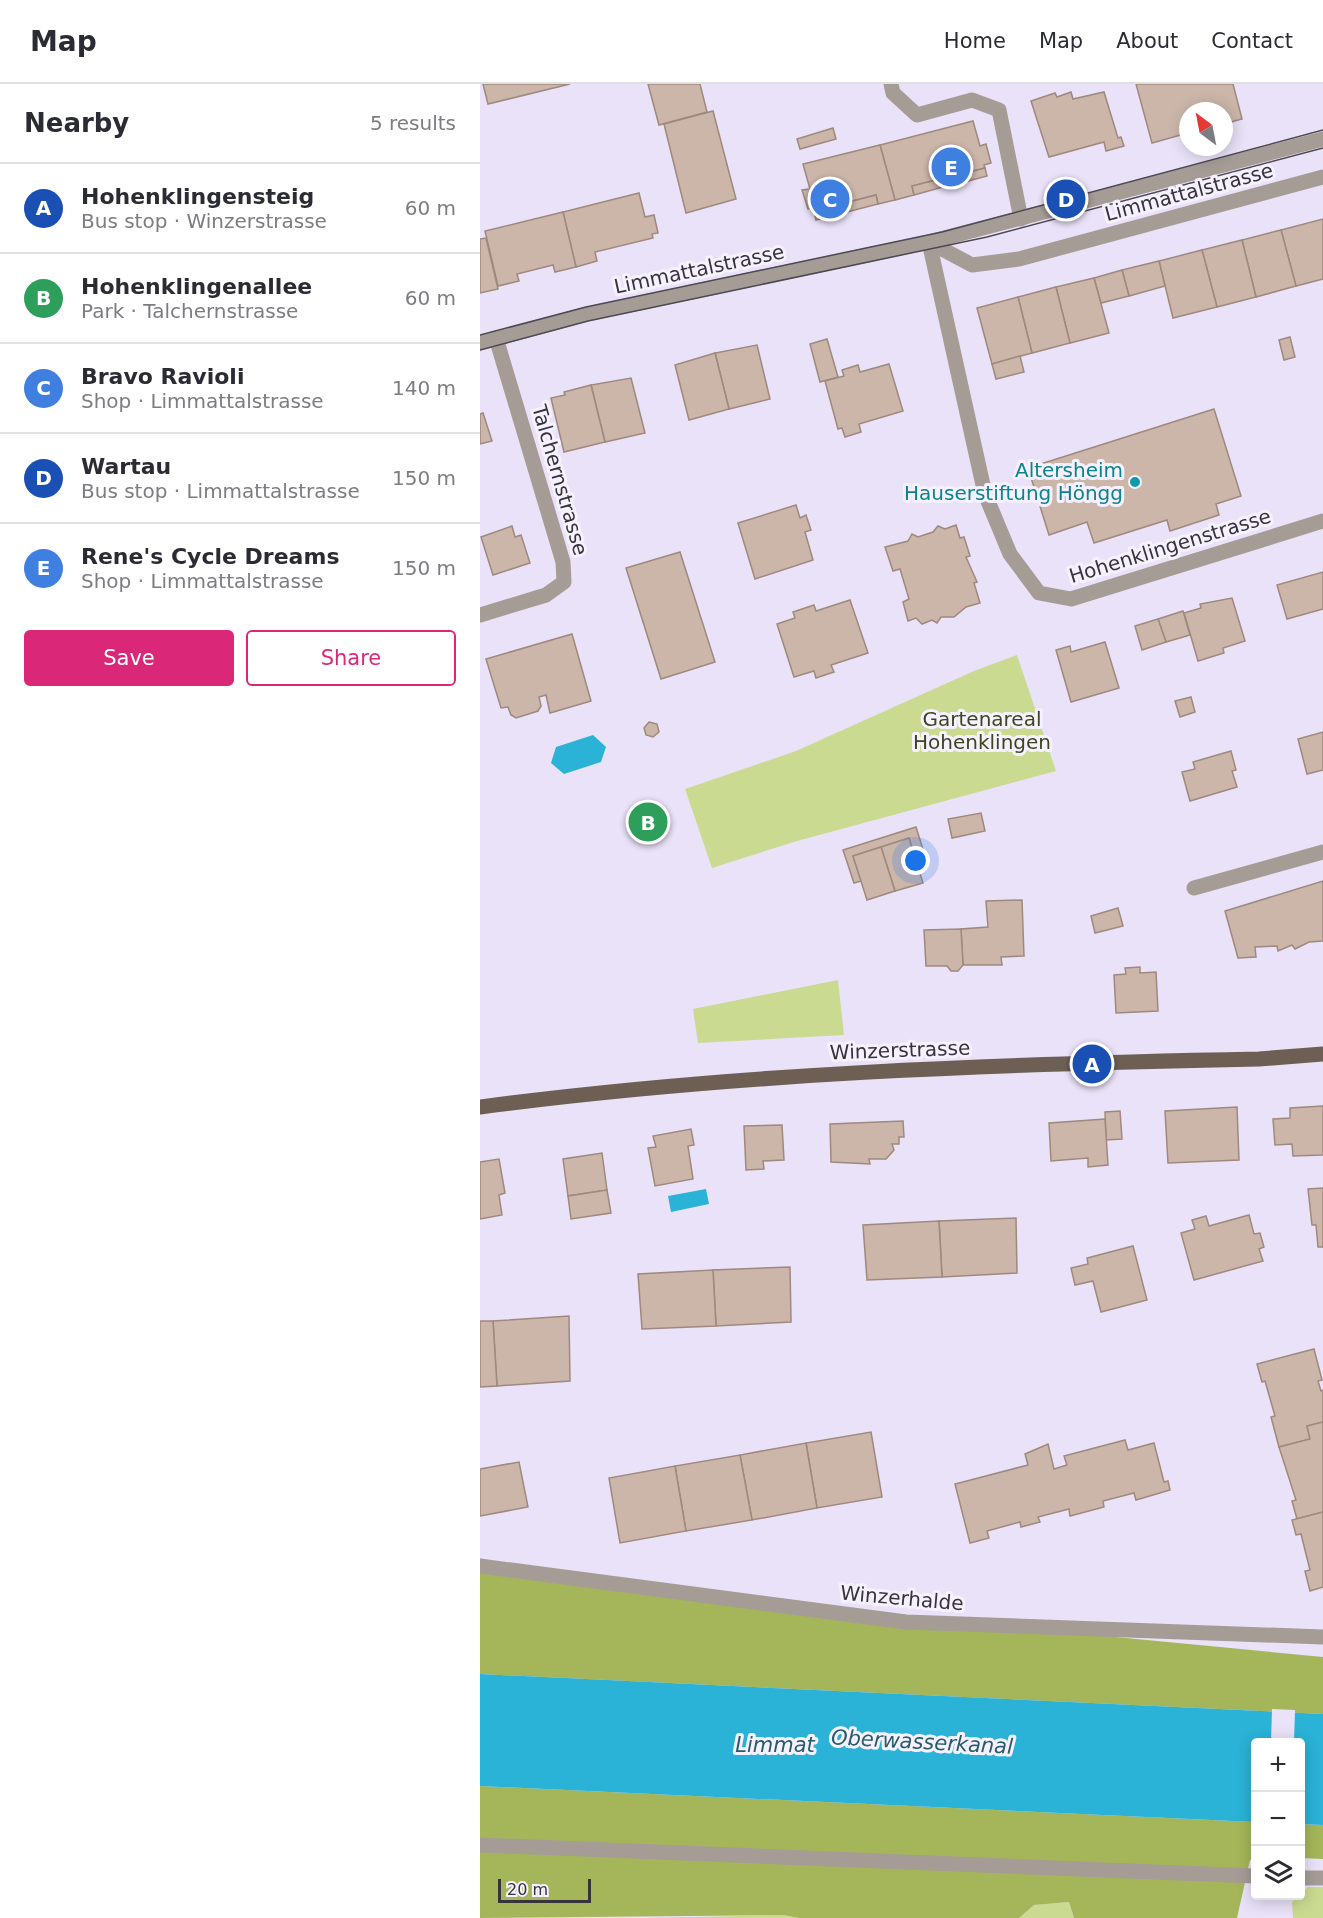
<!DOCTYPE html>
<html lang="en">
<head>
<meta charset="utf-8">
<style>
	:root { --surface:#fff; --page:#f2f2f3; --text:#2b2b33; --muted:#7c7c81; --line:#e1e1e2; --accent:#db2777 }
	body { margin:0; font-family:"DejaVu Sans",sans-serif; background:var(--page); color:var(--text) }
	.controls { position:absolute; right:18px; bottom:18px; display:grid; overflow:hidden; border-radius:6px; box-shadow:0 3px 15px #0003 }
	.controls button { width:54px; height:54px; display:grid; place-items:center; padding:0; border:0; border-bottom:2px solid var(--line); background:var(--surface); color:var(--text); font:30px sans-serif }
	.compass { position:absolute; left:699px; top:18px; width:54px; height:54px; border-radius:50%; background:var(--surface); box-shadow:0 3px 15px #0003; rotate:328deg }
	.scale { position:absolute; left:18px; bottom:15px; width:93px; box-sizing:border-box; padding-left:6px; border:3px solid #36333b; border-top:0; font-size:16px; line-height:21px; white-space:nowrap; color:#36333b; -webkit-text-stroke:4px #f6f1ff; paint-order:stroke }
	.you { position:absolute; left:436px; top:777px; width:21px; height:21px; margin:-15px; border:4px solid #fff; border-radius:50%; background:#1a73e8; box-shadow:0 0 0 9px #1a73e833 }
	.badge { display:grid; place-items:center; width:39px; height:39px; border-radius:50%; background:var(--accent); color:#fff; font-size:20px; font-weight:700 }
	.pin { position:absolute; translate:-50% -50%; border:3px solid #fff; box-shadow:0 2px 6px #0006 }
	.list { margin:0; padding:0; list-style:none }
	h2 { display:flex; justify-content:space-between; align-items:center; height:78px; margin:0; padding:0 24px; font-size:26px }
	h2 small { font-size:20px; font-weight:400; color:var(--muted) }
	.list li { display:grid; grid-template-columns:39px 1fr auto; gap:18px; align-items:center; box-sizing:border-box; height:90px; padding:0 24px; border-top:2px solid var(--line) }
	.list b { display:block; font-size:22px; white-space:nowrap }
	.list p { margin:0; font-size:20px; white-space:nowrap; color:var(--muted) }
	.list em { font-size:20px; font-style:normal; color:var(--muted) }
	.actions { display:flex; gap:12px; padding:18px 24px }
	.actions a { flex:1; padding:14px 0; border:2px solid var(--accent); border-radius:6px; text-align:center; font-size:21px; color:var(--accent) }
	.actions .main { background:var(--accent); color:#fff }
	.icon { flex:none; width:33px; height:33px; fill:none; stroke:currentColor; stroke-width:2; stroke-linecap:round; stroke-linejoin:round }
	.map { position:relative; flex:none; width:843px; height:1834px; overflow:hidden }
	header { display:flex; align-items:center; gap:36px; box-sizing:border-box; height:84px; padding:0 30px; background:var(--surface); border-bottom:2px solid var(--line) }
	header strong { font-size:28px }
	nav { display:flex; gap:33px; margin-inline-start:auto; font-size:21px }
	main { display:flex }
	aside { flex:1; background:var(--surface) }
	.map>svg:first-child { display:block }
</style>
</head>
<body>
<header>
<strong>Map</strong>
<nav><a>Home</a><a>Map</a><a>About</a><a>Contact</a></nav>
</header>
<main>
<aside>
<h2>Nearby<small>5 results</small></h2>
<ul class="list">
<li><span class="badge" style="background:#1a4fb4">A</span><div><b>Hohenklingensteig</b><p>Bus stop · Winzerstrasse</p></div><em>60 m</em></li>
<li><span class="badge" style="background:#2e9e5b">B</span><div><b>Hohenklingenallee</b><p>Park · Talchernstrasse</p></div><em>60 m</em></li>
<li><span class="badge" style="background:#3f7fe0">C</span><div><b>Bravo Ravioli</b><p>Shop · Limmattalstrasse</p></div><em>140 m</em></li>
<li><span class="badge" style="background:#1a4fb4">D</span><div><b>Wartau</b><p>Bus stop · Limmattalstrasse</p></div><em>150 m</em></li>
<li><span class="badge" style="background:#3f7fe0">E</span><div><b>Rene's Cycle Dreams</b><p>Shop · Limmattalstrasse</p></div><em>150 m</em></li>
</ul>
<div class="actions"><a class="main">Save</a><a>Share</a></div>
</aside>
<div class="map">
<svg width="843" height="1834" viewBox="0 0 843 1834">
	<rect width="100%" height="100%" fill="#eae2f8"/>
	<!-- green -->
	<g fill="#cada91">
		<path d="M537,571L576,687L317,757L232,784L205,705L316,667L494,587Z"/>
		<path d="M358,896L364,951L218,959L213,925Z"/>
		<path d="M828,1803H843V1834H813L812,1818Z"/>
		<path d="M589,1818L594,1834H539L554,1821Z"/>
		<path d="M303,1831L319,1834H167Z"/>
	</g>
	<!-- forest -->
	<g fill="#a4b659">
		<path d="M0,1482L248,1516L843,1573V1630L0,1590Z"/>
		<path d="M0,1702L775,1738V1776H770L757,1834H594L589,1818L554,1821L539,1834H319L303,1831L0,1834Z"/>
		<path d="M821,1740L843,1741V1775L821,1774Z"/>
	</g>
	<!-- water -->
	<g fill="#2ab2d7">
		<path d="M113,651L126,663L121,678L84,690L71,679L76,663Z"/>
		<path d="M226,1105L229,1120L191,1128L188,1112Z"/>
		<path d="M0,1590L843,1630V1741L821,1740L820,1658H776L775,1738L0,1702Z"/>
	</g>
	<!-- pier -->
	<path fill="#eae2f8" d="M792,1625L815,1626L814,1658H791Z"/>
	<!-- building -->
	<g fill="#ccb6aa" stroke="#9e897e" stroke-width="1.5">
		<path d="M3,0H90L8,20Z"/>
		<path d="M168,0H220L227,28L179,41Z"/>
		<path d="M656,0H753L762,35L744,40V27H708V49L672,59Z"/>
		<path d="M591,8L593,15L624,8L638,54L641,53L644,62L626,67L624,58L569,73L551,17L575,9L577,13Z"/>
		<path d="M233,27L256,115L206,129L184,40Z"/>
		<path d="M493,37L500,62L506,60L511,79L504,81L505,84L486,89L488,97L470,101L468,93L432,102L434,111L415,116L400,61Z"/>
		<path d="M353,44L356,55L320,65L317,55Z"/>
		<path d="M400,61L415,116L398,120L396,111L334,127L333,123L328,125L322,106L330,105L323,80Z"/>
		<path d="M505,84L507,92L488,97L486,89Z"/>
		<path d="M468,93L470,101L434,111L432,102Z"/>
		<path d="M159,109L165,133L174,131L178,149L172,150L173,154L115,168L117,177L96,183L83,128Z"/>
		<path d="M396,111L398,120L336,136L334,127Z"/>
		<path d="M83,128L96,183L75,188L73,181L37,190L39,197L18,202L5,147Z"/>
		<path d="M843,135V195L816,202L801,146Z"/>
		<path d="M801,146L816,202L776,213L762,156Z"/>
		<path d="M6,154L18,205L0,209V155Z"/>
		<path d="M762,156L776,213L737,223L722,166Z"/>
		<path d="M722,166L737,223L693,234L679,177Z"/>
		<path d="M679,177L685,202L649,212L642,186Z"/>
		<path d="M642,186L649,212L621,219L614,194Z"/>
		<path d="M614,194L629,249L590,259L576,203Z"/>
		<path d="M576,203L590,259L552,269L538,213Z"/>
		<path d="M538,213L552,269L512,280L497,224Z"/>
		<path d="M810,253L815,273L804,276L799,256Z"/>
		<path d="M347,255L358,293L340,298L330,260Z"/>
		<path d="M277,261L290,315L249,325L235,269Z"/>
		<path d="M235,269L249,325L209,336L195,281Z"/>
		<path d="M540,272L544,288L516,295L512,280Z"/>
		<path d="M409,280L423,327L379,340L381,348L365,353L362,344L358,345L345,297L364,292L362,286L378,281L380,288Z"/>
		<path d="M151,294L165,349L125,358L111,301Z"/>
		<path d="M111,301L125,358L84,368L71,314L85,311L84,308Z"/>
		<path d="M734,325L761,412L736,420L739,431L690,447L687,436L614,459L607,438L569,451L548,384Z"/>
		<path d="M3,329L12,357L0,360V330Z"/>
		<path d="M316,421L320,434L326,431L331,446L325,448L333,476L275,495L258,439Z"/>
		<path d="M476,441L480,454L484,453L490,472L486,473L497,498L494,499L500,519L486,523L474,533H461L457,539L452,536L442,540L436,534L428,537L423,518L429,515L420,485L413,487L405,463L428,457L432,450L438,453L453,448L458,442L465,445Z"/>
		<path d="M32,442L35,453L41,451L50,479L13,491L1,453Z"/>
		<path d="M200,468L235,578L181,595L146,484Z"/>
		<path d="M843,488V525L807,535L797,501Z"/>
		<path d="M752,514L765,557L743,564L744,569L718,577L704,529L721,524L720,520Z"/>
		<path d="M370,516L388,569L351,581L354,588L336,594L334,587L314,593L297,540L315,534L313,528L334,521L336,527Z"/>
		<path d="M703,527L710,551L686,558L678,535Z"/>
		<path d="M678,535L686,558L662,566L655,542Z"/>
		<path d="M92,550L111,617L70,629L66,611L59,613L61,622L58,627L36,634L31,631L28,623L21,624L6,575Z"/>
		<path d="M625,558L639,604L591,618L576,566L590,562L591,568Z"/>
		<path d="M711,613L715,628L700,633L695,617Z"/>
		<path d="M169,638L177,640L179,648L173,653L166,651L164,644Z"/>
		<path d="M843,648V686L827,690L818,655Z"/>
		<path d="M751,667L756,686L752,687L757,703L710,717L702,688L715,685L713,678Z"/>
		<path d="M501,729L505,747L472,754L468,735Z"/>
		<path d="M436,743L446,775L436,778L429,754L373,772L381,797L374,799L363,766Z"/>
		<path d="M429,754L443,799L415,807L401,763Z"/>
		<path d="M401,763L415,807L387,816L373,772Z"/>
		<path d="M843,797V857L829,858L815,865L812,861L798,867L797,862L775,863L776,873L758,874L745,827Z"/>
		<path d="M542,816L544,872L521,873L522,881H483L481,845L508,843L506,817Z"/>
		<path d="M638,824L643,842L615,849L611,832Z"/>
		<path d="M481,845L483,881L478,887H471L467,882H446L444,846Z"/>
		<path d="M660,883V889L676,888L678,927L636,929L634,891L646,890L645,884Z"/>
		<path d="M843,1022V1071L813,1072L812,1060L795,1061L793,1035L810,1034V1024Z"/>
		<path d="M757,1023L759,1076L688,1079L685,1027Z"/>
		<path d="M640,1027L642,1055L626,1056L625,1028Z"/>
		<path d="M625,1035L628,1081L608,1083V1074L571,1077L569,1039Z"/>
		<path d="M423,1037L424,1053H419V1060H412L414,1066L406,1075H389L390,1080L351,1078L350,1040Z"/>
		<path d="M302,1041L304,1076L283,1077L284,1085L266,1086L264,1042Z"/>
		<path d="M211,1045L214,1061L208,1062L213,1095L175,1102L168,1064L176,1063L173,1052Z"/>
		<path d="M122,1069L127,1106L88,1112L83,1075Z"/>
		<path d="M19,1075L25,1109L19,1111L22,1131L0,1135V1078Z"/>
		<path d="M843,1104V1163H838L836,1141H832L828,1105Z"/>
		<path d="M127,1106L131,1129L91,1135L88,1112Z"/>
		<path d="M769,1131L774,1150L780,1149L784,1163L779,1165L783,1177L714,1196L701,1149L715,1145L712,1136L726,1132L729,1142Z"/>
		<path d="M536,1134L537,1189L462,1193L459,1137Z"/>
		<path d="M459,1137L462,1193L387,1196L383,1141Z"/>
		<path d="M653,1162L667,1216L621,1228L613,1197L595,1201L591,1184L608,1180L607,1174Z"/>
		<path d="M310,1183L311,1238L236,1242L233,1186Z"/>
		<path d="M233,1186L236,1242L162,1245L158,1190Z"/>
		<path d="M89,1232L90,1297L17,1302L13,1237Z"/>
		<path d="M0,1237H13L17,1302L0,1303Z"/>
		<path d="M834,1265L842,1296L838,1297L841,1307L843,1306V1338L827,1342L830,1355L799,1363L791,1333L795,1332L785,1297L782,1298L777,1280Z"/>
		<path d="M843,1338V1428L817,1435L812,1417L816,1416L799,1363L830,1355L827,1342Z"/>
		<path d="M391,1348L402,1413L337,1424L326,1359Z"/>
		<path d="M645,1356L648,1366L674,1359L684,1398L688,1397L690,1406L656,1416L654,1409L623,1417L624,1423L590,1432L589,1425L558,1433L560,1438L541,1443L540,1438L507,1447L509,1454L490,1459L475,1400L548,1381L545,1370L568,1360L574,1385L587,1381L584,1372Z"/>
		<path d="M326,1359L337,1424L272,1436L260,1371Z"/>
		<path d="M260,1371L272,1436L206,1447L195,1382Z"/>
		<path d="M39,1378L48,1423L0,1432V1385Z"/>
		<path d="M195,1382L206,1447L140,1459L129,1394Z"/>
		<path d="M843,1428V1503L830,1507L825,1487L830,1486L821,1450L816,1451L812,1436Z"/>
	</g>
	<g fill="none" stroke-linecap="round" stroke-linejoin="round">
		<!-- minor -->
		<g stroke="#a59c96" stroke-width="15">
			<path d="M411,0L413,9L437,31L492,16L519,26L541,135"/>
			<path d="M449,158L505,410L530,470L559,509L591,515L843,437"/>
			<path d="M449,158L492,181L539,175L843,93"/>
			<path d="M0,259L107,230L449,158L843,55"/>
			<path d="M0,531L66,511L84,498L83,478L16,254"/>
			<path d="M714,804L843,768"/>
			<path d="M0,1482L426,1538L843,1553"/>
			<path d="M0,1761L776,1792"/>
			<path d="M820,1794H843"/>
		</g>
		<!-- major -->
		<path stroke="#6e5f54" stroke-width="15" d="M0,1023C258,989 519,980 779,975L843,970"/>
		<!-- tram -->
		<g stroke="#4d4953" stroke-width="1.5">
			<path d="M0,251L106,223L462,148L843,46"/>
			<path d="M0,266L108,237L507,153L843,64"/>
		</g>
	</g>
	<!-- markers -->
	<circle fill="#0f9aa8" stroke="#f6f1ff" stroke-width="2" cx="655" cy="398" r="6"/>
	<g text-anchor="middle" stroke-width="6" stroke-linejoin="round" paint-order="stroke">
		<!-- street labels -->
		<g font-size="20" fill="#36333b" stroke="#f6f1ff">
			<text transform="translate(709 108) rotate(-15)" y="7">Limmattalstrasse</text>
			<text transform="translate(219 185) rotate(-12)" y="7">Limmattalstrasse</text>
			<text transform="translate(80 396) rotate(74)" y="7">Talchernstrasse</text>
			<text transform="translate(690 462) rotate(-17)" y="7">Hohenklingenstrasse</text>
			<text transform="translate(420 966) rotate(-2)" y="7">Winzerstrasse</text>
			<text transform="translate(422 1514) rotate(5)" y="7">Winzerhalde</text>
		</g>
		<!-- culture labels -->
		<g font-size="20" fill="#0d838f" stroke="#f6f1ff" text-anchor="end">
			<text x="643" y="393">Altersheim<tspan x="643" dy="23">Hauserstiftung Höngg</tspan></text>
		</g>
		<!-- park labels -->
		<g font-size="20" fill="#3e451e" stroke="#f6f1ff">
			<text x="502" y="642">Gartenareal<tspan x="502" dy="23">Hohenklingen</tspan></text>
		</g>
		<!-- water labels -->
		<g font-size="21" font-style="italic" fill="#285b6b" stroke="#f6f1ff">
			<text transform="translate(442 1658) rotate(3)" y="7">Oberwasserkanal</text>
			<text x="295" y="1668">Limmat</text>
		</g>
	</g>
</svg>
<div class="controls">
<button>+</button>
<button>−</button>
<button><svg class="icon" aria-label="layers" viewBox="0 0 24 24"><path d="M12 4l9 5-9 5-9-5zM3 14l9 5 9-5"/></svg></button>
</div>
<svg class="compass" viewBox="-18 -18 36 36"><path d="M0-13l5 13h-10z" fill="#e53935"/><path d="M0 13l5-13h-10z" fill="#7c7c81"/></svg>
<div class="scale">20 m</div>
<div class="you"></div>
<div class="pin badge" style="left:612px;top:980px;background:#1a4fb4">A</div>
<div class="pin badge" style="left:168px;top:738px;background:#2e9e5b">B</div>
<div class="pin badge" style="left:350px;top:115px;background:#3f7fe0">C</div>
<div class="pin badge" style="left:586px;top:115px;background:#1a4fb4">D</div>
<div class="pin badge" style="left:471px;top:83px;background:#3f7fe0">E</div>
</div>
</main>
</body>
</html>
